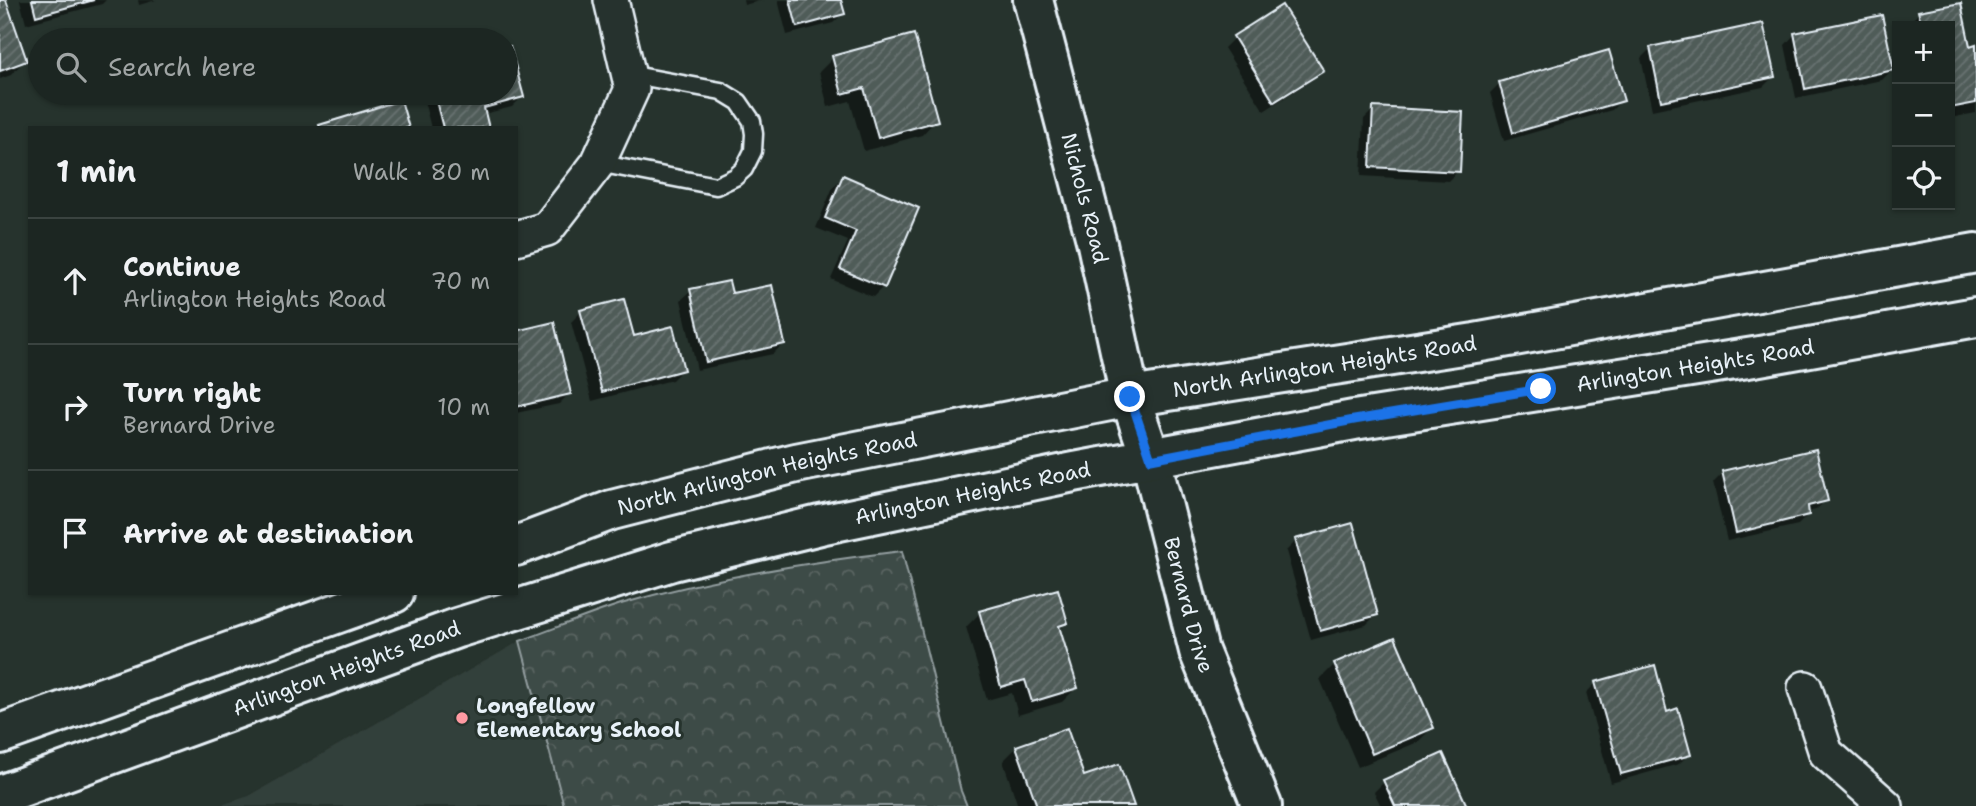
<!DOCTYPE html>
<html lang="en">
<head>
<meta charset="utf-8">
<style>
	:root { --surface:#1c2622; --page:#252e2a; --text:#f1f3f6; --muted:#a0a5a5; --line:#3a4340 }
	body { margin:0; font-family:"Shantell Sans",sans-serif; background:var(--page); color:var(--text) }
	.controls { position:absolute; right:21px; top:21px; display:grid; overflow:hidden; border-radius:0px; box-shadow:0 2px 5px #0004 }
	.controls button { width:63px; height:63px; display:grid; place-items:center; padding:0; border:0; border-bottom:2px solid var(--line); background:var(--surface); color:var(--text); font:35px sans-serif }
	.stop { position:absolute; width:21px; height:21px; margin:-16px; border:5px solid #1a73e8; border-radius:50%; background:#fff }
	.stop.end { background:#1a73e8; border-color:#fff; box-shadow:0 2px 7px #0008 }
	.list { margin:0; padding:0; list-style:none }
	h2 { display:flex; justify-content:space-between; align-items:center; height:91px; margin:0; padding:0 28px; font-size:30px }
	h2 small { font-size:23px; font-weight:400; color:var(--muted) }
	.list li { display:grid; grid-template-columns:46px 1fr auto; gap:21px; align-items:center; box-sizing:border-box; height:126px; padding:0 28px; border-top:2px solid var(--line) }
	.list b { display:block; font-size:26px; white-space:nowrap }
	.list p { margin:0; font-size:23px; white-space:nowrap; color:var(--muted) }
	.list em { font-size:23px; font-style:normal; color:var(--muted) }
	.icon { flex:none; width:38px; height:38px; fill:none; stroke:currentColor; stroke-width:2; stroke-linecap:round; stroke-linejoin:round }
	.map { position:relative; flex:none; width:1976px; height:806px; overflow:hidden }
	.search { position:absolute; background:var(--surface); box-shadow:0 2px 5px #0004; left:28px; top:28px; width:490px; height:77px; display:flex; align-items:center; gap:18px; box-sizing:border-box; padding:0 24px; border-radius:38px; color:var(--muted); font-size:26px }
	.panel { position:absolute; background:var(--surface); box-shadow:0 2px 5px #0004; left:28px; top:126px; width:490px; height:469px; border-radius:0px }
	.map>svg:first-child { display:block }
</style>
</head>
<body>
<div class="map">
<svg width="1976" height="806" viewBox="0 0 1976 806">
	<defs>
		<pattern id="park-crowns" width="20" height="18" patternUnits="userSpaceOnUse" patternTransform="scale(1.75)"><rect width="20" height="18" fill="#3e4b47"/><path d="M2 6a3 3 0 1 1 6 0M12 15a3 3 0 1 1 6 0" fill="none" stroke="#5a6562"/></pattern>
		<pattern id="building-hatch" width="6" height="6" patternUnits="userSpaceOnUse" patternTransform="scale(1.75)"><rect width="6" height="6" fill="#505c59"/><path d="M-1 1l2-2M0 6l6-6M5 7l2-2" fill="none" stroke="#697472"/></pattern>
	</defs>
	<rect width="100%" height="100%" fill="#26332d"/>
	<filter id="ink" filterUnits="userSpaceOnUse"><feTurbulence type="fractalNoise" baseFrequency=".0143" numOctaves="2"/><feDisplacementMap in="SourceGraphic" scale="14" xChannelSelector="R" yChannelSelector="G"/><feConvolveMatrix kernelMatrix="1 2 1 2 8 2 1 2 1" color-interpolation-filters="sRGB"/></filter>
	<g filter="url(#ink)">
		<!-- built -->
		<path fill="#333f3a" d="M520,641L564,806H218L249,796Z"/>
		<!-- park -->
		<path fill="url(#park-crowns)" stroke="#939ea0" stroke-width="2" d="M902,551L961,791L967,806H564L520,641C553,629 587,615 621,604C712,577 808,562 902,551Z"/>
		<!-- shadow -->
		<g fill="#0007">
			<path d="M0,0H4L25,60L11,75L0,79Z"/>
			<path d="M20,0H106L102,4L26,24Z"/>
			<path d="M138,0H156L139,5Z"/>
			<path d="M743,0H763L744,5Z"/>
			<path d="M778,0H840L843,14L833,23L787,35Z"/>
			<path d="M1960,5L1969,48L1976,46V113L1950,118V26H1906L1919,13Z"/>
			<path d="M1282,7L1322,71L1312,80L1264,111L1224,48L1234,38Z"/>
			<path d="M1794,35L1892,70L1882,80L1796,98L1785,45Z"/>
			<path d="M509,48L522,97L512,107L484,114L488,128H431L422,93H506V49Z"/>
			<path d="M1651,48L1773,77L1763,87L1652,110L1641,58Z"/>
			<path d="M833,58L936,120L922,135L864,151L850,101L828,107L819,72Z"/>
			<path d="M1500,83L1622,100L1612,110L1504,141L1490,93Z"/>
			<path d="M1374,109L1458,171L1448,181L1361,176L1364,119Z"/>
			<path d="M843,177L917,209L883,287L873,297L831,279L848,241L816,228L833,187Z"/>
			<path d="M691,291L783,344L773,354L697,370L681,300Z"/>
			<path d="M581,312L682,370L672,380L592,401L571,322Z"/>
			<path d="M517,332L569,394L559,404L516,413Z"/>
			<path d="M1723,473L1826,500L1816,510L1807,512L1808,515L1798,525L1727,541L1713,483Z"/>
			<path d="M1296,541L1376,615L1366,625L1311,640L1286,551Z"/>
			<path d="M980,613L1066,622L1059,630L1076,688L1062,702L1018,715L1012,693L987,700L966,627Z"/>
			<path d="M1394,639L1432,728L1418,742L1358,767L1320,679L1334,665Z"/>
			<path d="M1596,683L1666,714L1689,754L1679,764L1611,783L1586,693Z"/>
			<path d="M1017,747L1083,778L1132,806H1018L1003,761Z"/>
			<path d="M1384,782L1466,806H1381L1374,792Z"/>
		</g>
		<!-- building -->
		<g fill="url(#building-hatch)" stroke="#e8f1f8" stroke-width="2">
			<path d="M0,0H6L27,61L0,71Z"/>
			<path d="M32,0H94L36,16Z"/>
			<path d="M790,0H841L845,14L797,27Z"/>
			<path d="M1961,3L1970,46L1976,44V103L1950,108V26H1922L1918,11Z"/>
			<path d="M1282,5L1324,71L1274,102L1233,36Z"/>
			<path d="M1882,15L1894,70L1805,89L1794,33Z"/>
			<path d="M1763,23L1775,77L1661,101L1650,47Z"/>
			<path d="M914,34L938,121L878,138L864,88L842,94L832,56Z"/>
			<path d="M510,46L524,97L484,108L489,128H443L434,93H506V47Z"/>
			<path d="M1609,50L1624,101L1513,133L1499,82Z"/>
			<path d="M401,100L409,128H320L319,125Z"/>
			<path d="M1373,107L1463,112L1460,172L1370,167Z"/>
			<path d="M843,175L919,208L885,288L840,269L856,231L825,218Z"/>
			<path d="M729,281L732,293L772,285L785,344L706,362L690,289Z"/>
			<path d="M624,299L634,336L673,326L684,370L602,392L580,310Z"/>
			<path d="M554,322L571,394L516,407V346L519,345L516,331Z"/>
			<path d="M1816,449L1828,501L1808,506L1809,515L1736,533L1722,471Z"/>
			<path d="M1353,523L1378,615L1320,631L1295,539Z"/>
			<path d="M1058,589L1068,623L1059,626L1078,688L1032,702L1025,680L1001,687L979,611Z"/>
			<path d="M1395,637L1434,728L1372,754L1334,663Z"/>
			<path d="M1655,665L1667,712L1678,708L1691,755L1621,774L1595,682Z"/>
			<path d="M1067,728L1084,776L1119,764L1134,806H1037L1016,746Z"/>
			<path d="M1443,753L1467,806H1395L1383,780Z"/>
		</g>
		<g fill="none" stroke-linecap="round" stroke-linejoin="round">
			<defs>
				<path id="service" d="M598,163L716,186L735,177L744,169L753,151L754,134L752,121L739,102L721,91L628,74"/>
				<g id="minor">
					<path d="M516,238L547,229L598,163L632,89L611,0"/>
					<path d="M1805,688L1826,753L1886,806"/>
				</g>
				<g id="tertiary">
					<path id="s1" d="M1033,0L1097,244L1130,397L1151,459L1199,651L1262,806"/>
				</g>
				<g id="secondary">
					<path id="s2" d="M516,546L612,510L796,463L1130,397L1475,343L1976,253"/>
					<path d="M0,734L394,593"/>
					<path id="s3" d="M0,795L457,628L672,561L820,525L1074,472L1354,420L1754,357L1976,317"/>
				</g>
			</defs>
			<!-- service casing -->
			<use href="#service" stroke="#e8f1f8" stroke-width="21"/>
			<!-- minor casing -->
			<use href="#minor" stroke="#e8f1f8" stroke-width="38"/>
			<!-- tertiary casing -->
			<use href="#tertiary" stroke="#e8f1f8" stroke-width="44"/>
			<!-- secondary casing -->
			<use href="#secondary" stroke="#e8f1f8" stroke-width="44"/>
			<!-- service -->
			<use href="#service" stroke="#26332d" stroke-width="16"/>
			<!-- minor -->
			<use href="#minor" stroke="#26332d" stroke-width="33"/>
			<!-- tertiary -->
			<use href="#tertiary" stroke="#26332d" stroke-width="38"/>
			<!-- secondary -->
			<use href="#secondary" stroke="#26332d" stroke-width="38"/>
		</g>
	</g>
	<g fill="none" stroke-linecap="round" stroke-linejoin="round" filter="url(#ink)">
		<!-- route -->
		<path stroke="#1a73e8" stroke-width="9" d="M1130,397L1151,459L1354,420L1541,389"/>
	</g>
	<!-- markers -->
	<circle fill="#ff9aa2" stroke="#26332d" stroke-width="2.5" cx="462" cy="718" r="7"/>
	<g text-anchor="middle" stroke-width="6" stroke-linejoin="round" paint-order="stroke">
		<!-- street labels -->
		<g font-size="21" fill="#e8f1f8" stroke="#26332d">
			<text dy="7" stroke="none"><textPath href="#s1" startOffset="205">Nichols Road</textPath></text>
			<text dy="7" stroke="none"><textPath href="#s3" startOffset="1754">Arlington Heights Road</textPath></text>
			<text dy="7" stroke="none"><textPath href="#s2" startOffset="830">North Arlington Heights Road</textPath></text>
			<text dy="7" stroke="none"><textPath href="#s2" startOffset="262">North Arlington Heights Road</textPath></text>
			<text dy="7" stroke="none"><textPath href="#s3" startOffset="1020">Arlington Heights Road</textPath></text>
			<text dy="7" stroke="none"><textPath href="#s1" startOffset="625">Bernard Drive</textPath></text>
			<text dy="7" stroke="none"><textPath href="#s3" startOffset="369">Arlington Heights Road</textPath></text>
		</g>
		<!-- poi labels -->
		<g font-size="21" font-weight="bold" fill="#e8f1f8" stroke="#26332d" text-anchor="start">
			<text x="476" y="713">Longfellow<tspan x="476" dy="24">Elementary School</tspan></text>
		</g>
	</g>
</svg>
<div class="controls">
<button>+</button>
<button>−</button>
<button><svg class="icon" aria-label="locate" viewBox="0 0 24 24"><circle cx="12" cy="12" r="6"/><path d="M12 2v4M12 18v4M2 12h4M18 12h4"/></svg></button>
</div>
<div class="stop" style="left:1541px;top:389px"></div>
<div class="stop end" style="left:1130px;top:397px"></div>
<div class="search"><svg class="icon" aria-label="search" viewBox="0 0 24 24"><circle cx="10" cy="10" r="6"/><path d="M15 15l6 6"/></svg>Search here</div>
<section class="panel">
<h2>1 min<small>Walk · 80 m</small></h2>
<ul class="list">
<li><svg class="icon" aria-label="ahead" viewBox="0 0 24 24"><path d="M12 20V5M6 11l6-6 6 6"/></svg><div><b>Continue</b><p>Arlington Heights Road</p></div><em>70 m</em></li>
<li><svg class="icon" aria-label="right" viewBox="0 0 24 24"><path d="M7 20v-9h11M14 6l5 5-5 5"/></svg><div><b>Turn right</b><p>Bernard Drive</p></div><em>10 m</em></li>
<li><svg class="icon" aria-label="arrive" viewBox="0 0 24 24"><path d="M6 21V4h12l-3 4 3 4H6"/></svg><div><b>Arrive at destination</b></div></li>
</ul>
</section>
</div>
</body>
</html>
